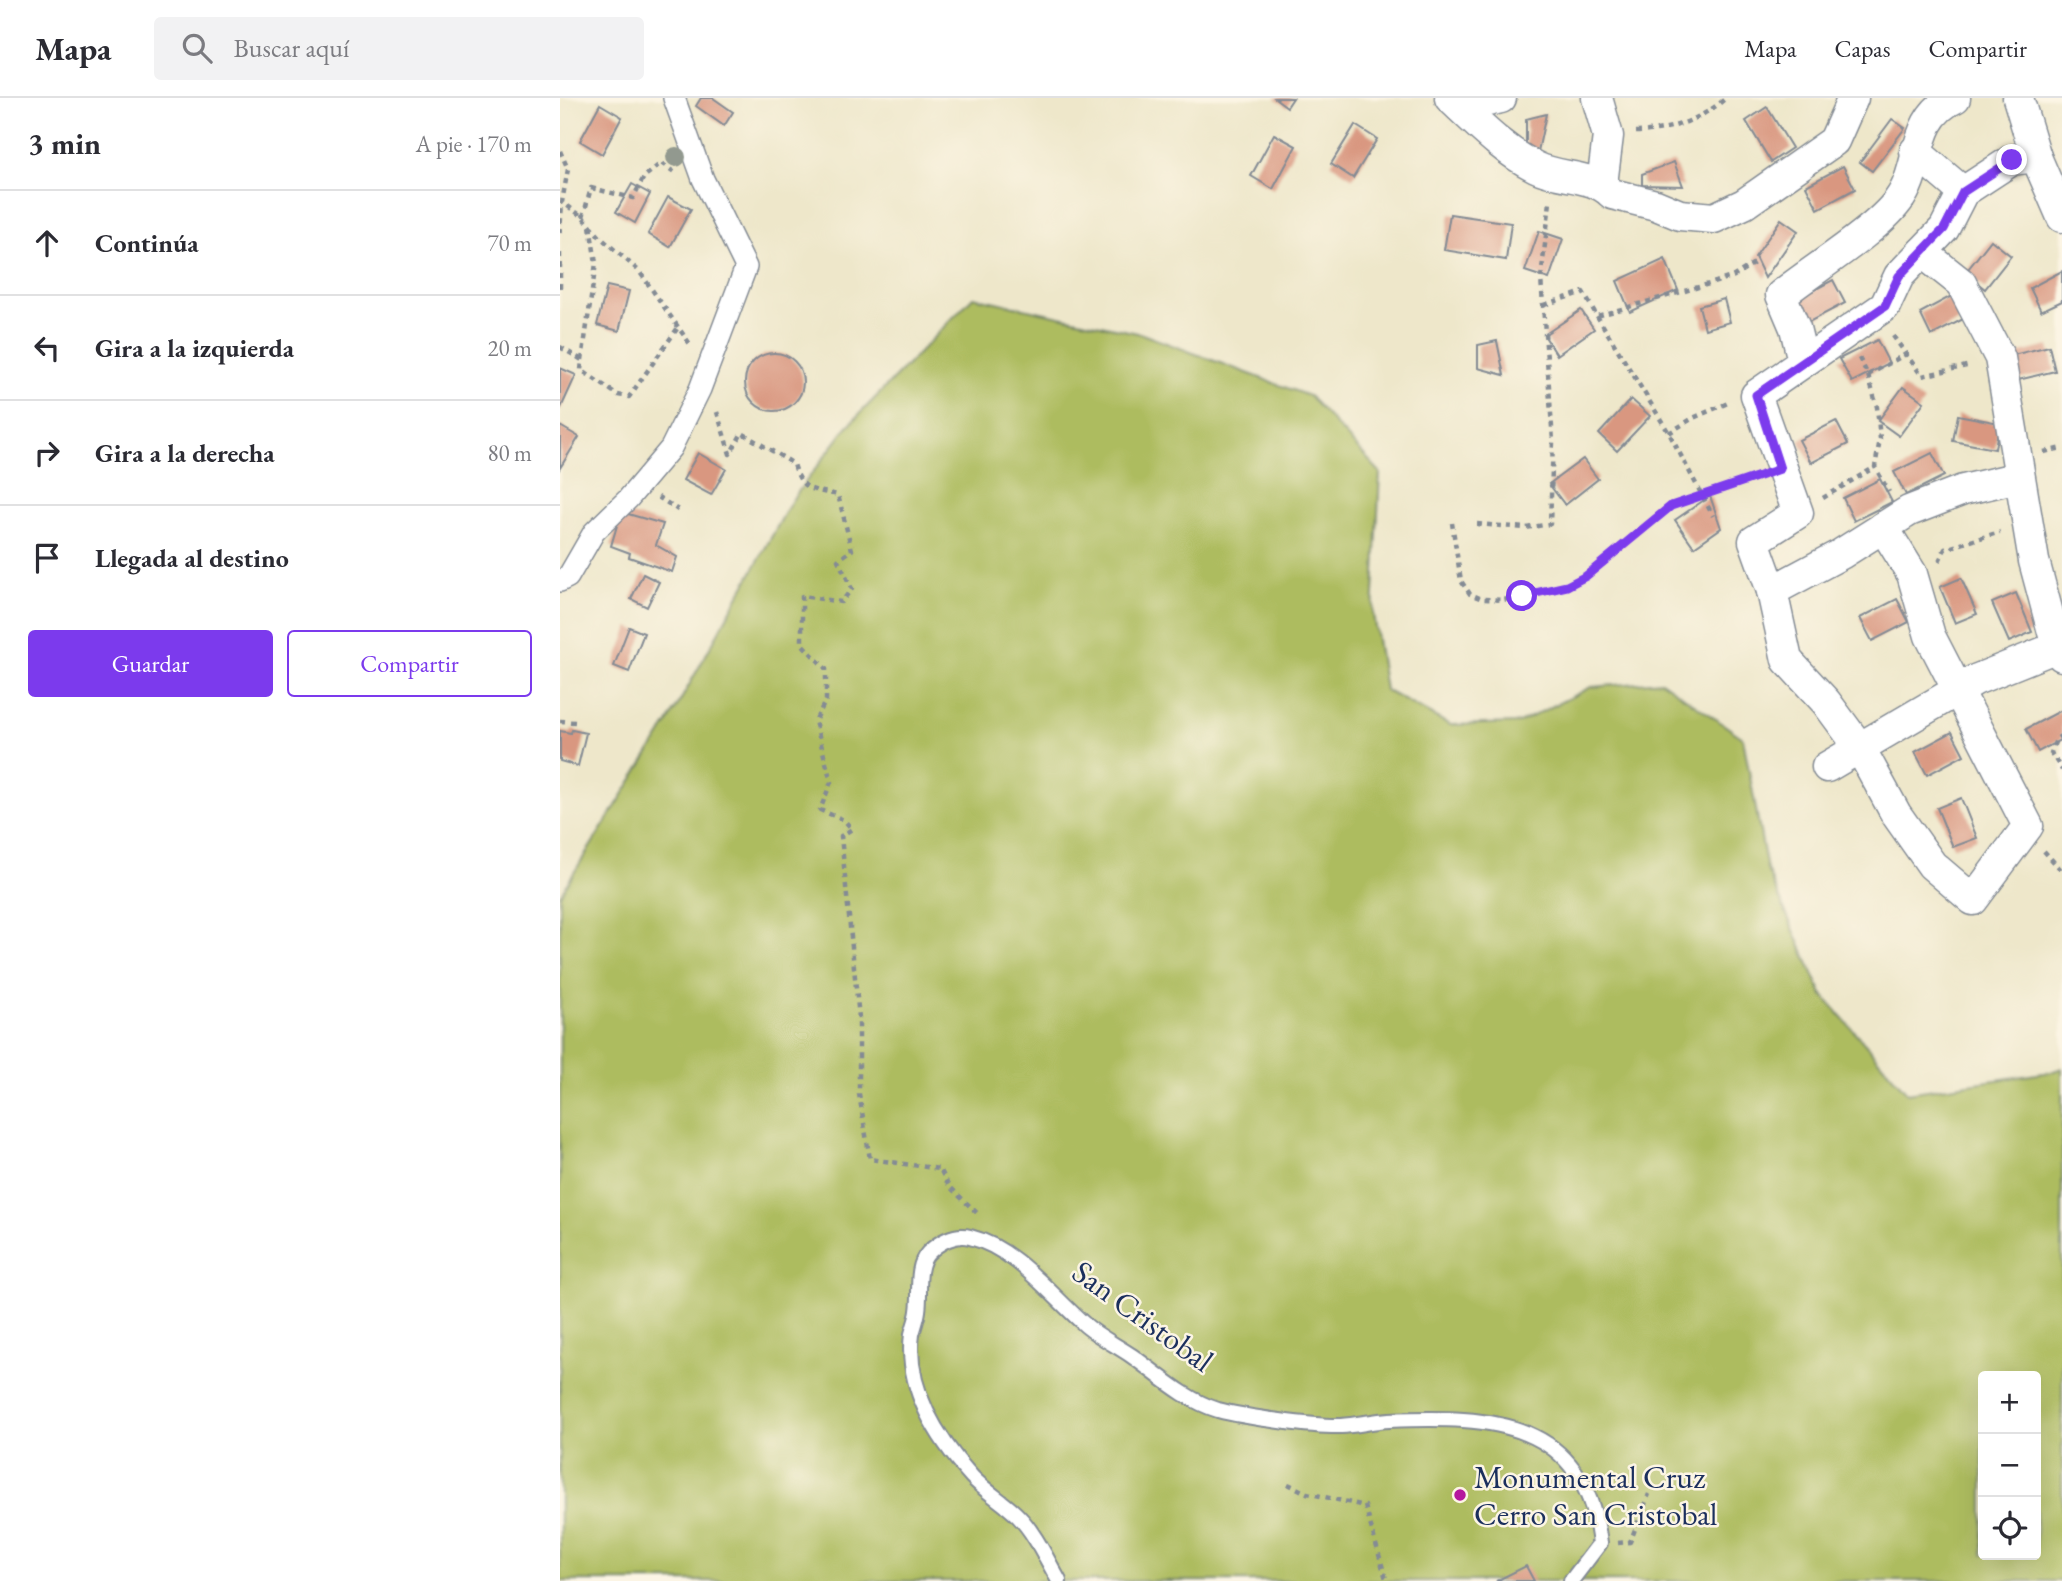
<!DOCTYPE html>
<html lang="es">
<head>
<meta charset="utf-8">
<style>
	:root { --surface:#fff; --page:#f2f2f3; --text:#2b2b33; --muted:#7c7c81; --line:#e1e1e2; --accent:#7c3aed }
	body { margin:0; font-family:"EB Garamond",serif; background:var(--page); color:var(--text) }
	.controls { position:absolute; right:21px; bottom:21px; display:grid; overflow:hidden; border-radius:7px; box-shadow:0 7px 28px #0002 }
	.controls button { width:63px; height:63px; display:grid; place-items:center; padding:0; border:0; border-bottom:2px solid var(--line); background:var(--surface); color:var(--text); font:35px sans-serif }
	.stop { position:absolute; width:21px; height:21px; margin:-16px; border:5px solid #7c3aed; border-radius:50%; background:#fff }
	.stop.end { background:#7c3aed; border-color:#fff; box-shadow:0 2px 7px #0008 }
	.list { margin:0; padding:0; list-style:none }
	h2 { display:flex; justify-content:space-between; align-items:center; height:91px; margin:0; padding:0 28px; font-size:30px }
	h2 small { font-size:23px; font-weight:400; color:var(--muted) }
	.list li { display:grid; grid-template-columns:46px 1fr auto; gap:21px; align-items:center; box-sizing:border-box; height:105px; padding:0 28px; border-top:2px solid var(--line) }
	.list b { display:block; font-size:26px; white-space:nowrap }
	.list em { font-size:23px; font-style:normal; color:var(--muted) }
	.actions { display:flex; gap:14px; padding:21px 28px }
	.actions a { flex:1; padding:16px 0; border:2px solid var(--accent); border-radius:7px; text-align:center; font-size:24px; color:var(--accent) }
	.actions .main { background:var(--accent); color:#fff }
	.icon { flex:none; width:38px; height:38px; fill:none; stroke:currentColor; stroke-width:2; stroke-linecap:round; stroke-linejoin:round }
	.map { position:relative; flex:none; width:1502px; height:1483px; overflow:hidden }
	header { display:flex; align-items:center; gap:42px; box-sizing:border-box; height:98px; padding:0 35px; background:var(--surface); border-bottom:2px solid var(--line) }
	header strong { font-size:33px }
	nav { display:flex; gap:38px; margin-inline-start:auto; font-size:24px }
	.search { width:490px; height:63px; background:var(--page); display:flex; align-items:center; gap:18px; box-sizing:border-box; padding:0 24px; border-radius:7px; color:var(--muted); font-size:26px }
	main { display:flex }
	aside { flex:1; background:var(--surface) }
	.map>svg:first-child { display:block }
</style>
</head>
<body>
<header>
<strong>Mapa</strong>
<div class="search"><svg class="icon" aria-label="search" viewBox="0 0 24 24"><circle cx="10" cy="10" r="6"/><path d="M15 15l6 6"/></svg>Buscar aquí</div>
<nav><a>Mapa</a><a>Capas</a><a>Compartir</a></nav>
</header>
<main>
<aside>
<h2>3 min<small>A pie · 170 m</small></h2>
<ul class="list">
<li><svg class="icon" aria-label="ahead" viewBox="0 0 24 24"><path d="M12 20V5M6 11l6-6 6 6"/></svg><div><b>Continúa</b></div><em>70 m</em></li>
<li><svg class="icon" aria-label="left" viewBox="0 0 24 24"><path d="M17 20v-9H6M10 6l-5 5 5 5"/></svg><div><b>Gira a la izquierda</b></div><em>20 m</em></li>
<li><svg class="icon" aria-label="right" viewBox="0 0 24 24"><path d="M7 20v-9h11M14 6l5 5-5 5"/></svg><div><b>Gira a la derecha</b></div><em>80 m</em></li>
<li><svg class="icon" aria-label="arrive" viewBox="0 0 24 24"><path d="M6 21V4h12l-3 4 3 4H6"/></svg><div><b>Llegada al destino</b></div></li>
</ul>
<div class="actions"><a class="main">Guardar</a><a>Compartir</a></div>
</aside>
<div class="map">
<svg width="1502" height="1483" viewBox="0 0 1502 1483">
	<rect width="100%" height="100%" fill="#fcf5e5"/>
	<filter id="ink" filterUnits="userSpaceOnUse"><feTurbulence type="fractalNoise" baseFrequency=".0143" numOctaves="2"/><feDisplacementMap in="SourceGraphic" scale="14" xChannelSelector="R" yChannelSelector="G"/><feConvolveMatrix kernelMatrix="1 2 1 2 8 2 1 2 1" color-interpolation-filters="sRGB"/></filter>
	<filter id="wash" filterUnits="userSpaceOnUse"><feTurbulence type="fractalNoise" baseFrequency=".00686" numOctaves="4" result="noise"/><feDisplacementMap in="SourceGraphic" scale="28" xChannelSelector="R" yChannelSelector="G"/><feGaussianBlur stdDeviation="1.57" result="paint"/><feColorMatrix in="noise" values="0 0 0 0 0 0 0 0 0 0 0 0 0 0 0 0 0 1.4 0 .05"/><feComposite in="paint" operator="in"/></filter>
	<g filter="url(#wash)">
		<rect width="100%" height="100%" fill="#eee7ca"/>
		<!-- green -->
		<path fill="#adbc5f" stroke="#64765e" stroke-width="2" fill-rule="evenodd" d="M413,199L582,236L749,298L820,374L813,516L825,592L890,627L959,625L1031,589L1101,583L1183,640L1207,772L1262,896L1347,995L1491,974L1502,970V1483H0V797L108,625L232,402L287,329ZM1423,1278H1476V1457H1423Z"/>
		<g id="blocks">
			<!-- building -->
			<g fill="#d99780">
				<path d="M141,0H153L173,14L164,28L136,8Z"/>
				<path d="M715,0H733L727,9Z"/>
				<path d="M40,6L62,19L42,56L20,43Z"/>
				<path d="M1207,9L1232,50L1211,64L1186,23Z"/>
				<path d="M986,16L977,58L966,56V21Z"/>
				<path d="M1332,21L1345,30L1312,73L1300,64Z"/>
				<path d="M795,27L817,41L793,80L771,66Z"/>
				<path d="M714,36L736,48L713,91L691,78Z"/>
				<path d="M1114,64L1123,88L1082,87V76Z"/>
				<path d="M1283,68L1295,91L1258,111L1246,88Z"/>
				<path d="M72,86L90,96L75,125L56,114Z"/>
				<path d="M108,99L131,111L110,149L88,136Z"/>
				<path d="M890,116L951,125L946,162L884,152Z"/>
				<path d="M1221,121L1238,133L1205,180L1195,159Z"/>
				<path d="M979,133L1003,141L989,181L965,173Z"/>
				<path d="M1431,142L1451,158L1425,191L1405,175Z"/>
				<path d="M1105,161L1118,192L1070,214L1057,183Z"/>
				<path d="M1502,173V203L1481,213L1470,190Z"/>
				<path d="M1273,182L1285,205L1247,225L1235,202Z"/>
				<path d="M47,188L69,193L59,233L37,227Z"/>
				<path d="M1397,195L1409,218L1371,238L1360,215Z"/>
				<path d="M1164,201L1170,224L1145,231L1139,208Z"/>
				<path d="M1021,212L1034,231L997,257L984,237Z"/>
				<path d="M1317,242L1329,265L1292,284L1279,261Z"/>
				<path d="M937,243L944,277L918,270V247Z"/>
				<path d="M1489,248L1495,273L1454,283L1449,258Z"/>
				<circle cx="214" cy="284" r="29"/>
				<path d="M0,270L16,277L0,312Z"/>
				<path d="M1343,289L1364,304L1339,338L1318,323Z"/>
				<path d="M1071,301L1090,318L1057,353L1039,336Z"/>
				<path d="M1398,317L1439,325L1435,351L1393,343Z"/>
				<path d="M1276,323L1288,346L1251,365L1239,342Z"/>
				<path d="M0,328L19,339L0,370Z"/>
				<path d="M138,355L166,371L151,397L123,382Z"/>
				<path d="M1372,355L1384,378L1346,397L1334,374Z"/>
				<path d="M1023,361L1038,381L1005,407L989,386Z"/>
				<path d="M1320,381L1332,404L1294,423L1283,400Z"/>
				<path d="M1150,398L1161,430L1134,449L1115,422Z"/>
				<path d="M61,414L103,426L96,447L117,459L112,474L69,459L70,455L51,448Z"/>
				<path d="M83,476L99,484L87,509L71,501Z"/>
				<path d="M1401,480L1417,516L1395,525L1380,489Z"/>
				<path d="M1456,495L1472,534L1449,544L1432,505Z"/>
				<path d="M1337,501L1349,524L1312,543L1300,520Z"/>
				<path d="M69,529L84,535L69,574L54,568Z"/>
				<path d="M1502,612V641L1478,654L1466,631Z"/>
				<path d="M12,632L26,635L18,668L0,663V633L11,635Z"/>
				<path d="M1392,634L1404,657L1367,677L1355,654Z"/>
				<path d="M1401,700L1417,740L1393,749L1377,710Z"/>
				<path d="M966,1468L974,1483H936Z"/>
			</g>
		</g>
	</g>
	<g filter="url(#ink)">
		<use href="#blocks" fill-opacity="0" stroke="#848b94" stroke-width="2"/>
		<g fill="none" stroke-linecap="round" stroke-linejoin="round">
			<defs>
				<path id="service" d="M499,1483C487,1462 475,1435 458,1418C444,1404 426,1394 412,1379C377,1340 345,1290 352,1236C354,1228 357,1221 358,1213C361,1195 355,1169 368,1155C379,1144 395,1135 410,1139C455,1150 490,1196 523,1225C537,1238 556,1247 572,1258C599,1277 625,1302 658,1312C684,1319 755,1329 781,1328C797,1327 813,1323 829,1322C932,1318 1024,1321 1040,1445L1011,1483"/>
				<path id="pedestrian" d="M0,483L8,479L34,434L68,401L111,350L140,291L186,169L143,81L114,0"/>
				<g id="minor">
					<path d="M890,0C917,25 942,52 976,69C1000,81 1033,76 1052,96L1096,107L1120,117L1154,120L1184,106L1274,43L1293,0"/>
					<path d="M1037,0L1048,38L1042,86"/>
					<path d="M1458,0L1476,59L1502,119"/>
					<path d="M900,9L941,0"/>
					<path d="M1355,53L1403,94"/>
					<path d="M1362,154L1401,185L1440,260L1474,463L1497,549L1502,558"/>
					<path d="M1243,263L1235,230L1221,197C1252,172 1316,133 1338,103C1363,71 1350,20 1395,0"/>
					<path d="M1323,429L1352,476L1370,538L1468,728L1413,802L1372,767L1336,716L1300,650L1266,604L1227,562L1212,493L1194,443L1238,415L1196,297L1325,208L1339,178L1384,131L1403,94L1452,62L1476,59"/>
					<path d="M1212,493L1281,456L1349,413L1403,392L1459,379"/>
					<path d="M1267,669L1415,582L1497,549"/>
				</g>
			</defs>
			<!-- service casing -->
			<use href="#service" stroke="#848b94" stroke-width="18"/>
			<!-- pedestrian casing -->
			<use href="#pedestrian" stroke="#848b94" stroke-width="24"/>
			<!-- minor casing -->
			<use href="#minor" stroke="#848b94" stroke-width="33"/>
			<!-- path -->
			<g stroke="#848b94" stroke-width="4.5" stroke-dasharray="5 5" stroke-linecap="butt">
				<path d="M1076,34C1109,33 1141,22 1166,0"/>
				<path d="M0,53L8,71L2,104L23,119L40,139L79,173L132,249"/>
				<path d="M23,119L31,90L73,100L84,79L101,65L114,74"/>
				<path d="M0,135L2,105"/>
				<path d="M0,155V194"/>
				<path d="M984,207L1023,194L1037,218L1156,184L1174,178L1194,165"/>
				<path d="M1037,218L1109,335L1153,418"/>
				<path d="M1333,238L1362,278L1411,267"/>
				<path d="M0,249L22,262L21,272L58,297L69,299L117,231"/>
				<path d="M1299,260L1308,277L1317,309L1320,341L1315,369L1329,394"/>
				<path d="M22,262L36,165L30,128"/>
				<path d="M1308,277L1346,256"/>
				<path d="M157,314L170,356L182,335L234,366C242,394 251,391 278,397L292,452L278,462L292,491L281,504L242,498V546L266,571V602L255,623L271,684L260,712L284,722L292,731L281,738L299,920V996L310,1061L380,1071L389,1088L418,1116"/>
				<path d="M1109,335L1133,320L1168,305"/>
				<path d="M1484,354L1502,350"/>
				<path d="M98,399L118,412"/>
				<path d="M1263,400L1315,369"/>
				<path d="M892,425L901,483L910,496L922,501L943,502L1007,488L1026,478L1111,408L1195,380"/>
				<path d="M917,426L966,430L990,426L993,343L981,180L990,104"/>
				<path d="M1379,463L1385,451L1440,434"/>
				<path d="M0,623L15,624"/>
				<path d="M1502,637L1496,641L1491,655L1502,672"/>
				<path d="M1484,753L1502,773"/>
				<path d="M728,1386L747,1395L805,1408L826,1481"/>
				<path d="M1058,1445L1070,1444L1089,1396"/>
			</g>
			<!-- service -->
			<use href="#service" stroke="#fff" stroke-width="14"/>
			<!-- pedestrian -->
			<use href="#pedestrian" stroke="#fff" stroke-width="21"/>
			<!-- minor -->
			<use href="#minor" stroke="#fff" stroke-width="30"/>
		</g>
		<!-- trees -->
		<circle fill="#92998f" cx="116" cy="59" r="10"/>
	</g>
	<g fill="none" stroke-linecap="round" stroke-linejoin="round" filter="url(#ink)">
		<!-- route -->
		<path stroke="#7c3aed" stroke-width="9" d="M962,498L1007,488L1026,478L1111,408L1220,371L1196,297L1325,208L1339,178L1384,131L1403,94L1452,62"/>
	</g>
	<!-- markers -->
	<circle fill="#b5179e" stroke="#fcf5e5" stroke-width="2.5" cx="900" cy="1397" r="7"/>
	<g text-anchor="middle" stroke-width="5" stroke-linejoin="round" paint-order="stroke">
		<!-- street labels -->
		<g font-size="32" fill="#1b2f5e" stroke="#fcf5e5">
			<text transform="translate(583 1218) rotate(36)" y="11">San Cristobal</text>
		</g>
		<!-- poi labels -->
		<g font-size="32" fill="#1b2f5e" stroke="#fcf5e5" text-anchor="start">
			<text x="914" y="1390">Monumental Cruz<tspan x="914" dy="37">Cerro San Cristobal</tspan></text>
		</g>
	</g>
</svg>
<div class="controls">
<button>+</button>
<button>−</button>
<button><svg class="icon" aria-label="locate" viewBox="0 0 24 24"><circle cx="12" cy="12" r="6"/><path d="M12 2v4M12 18v4M2 12h4M18 12h4"/></svg></button>
</div>
<div class="stop" style="left:962px;top:498px"></div>
<div class="stop end" style="left:1452px;top:62px"></div>
</div>
</main>
</body>
</html>
